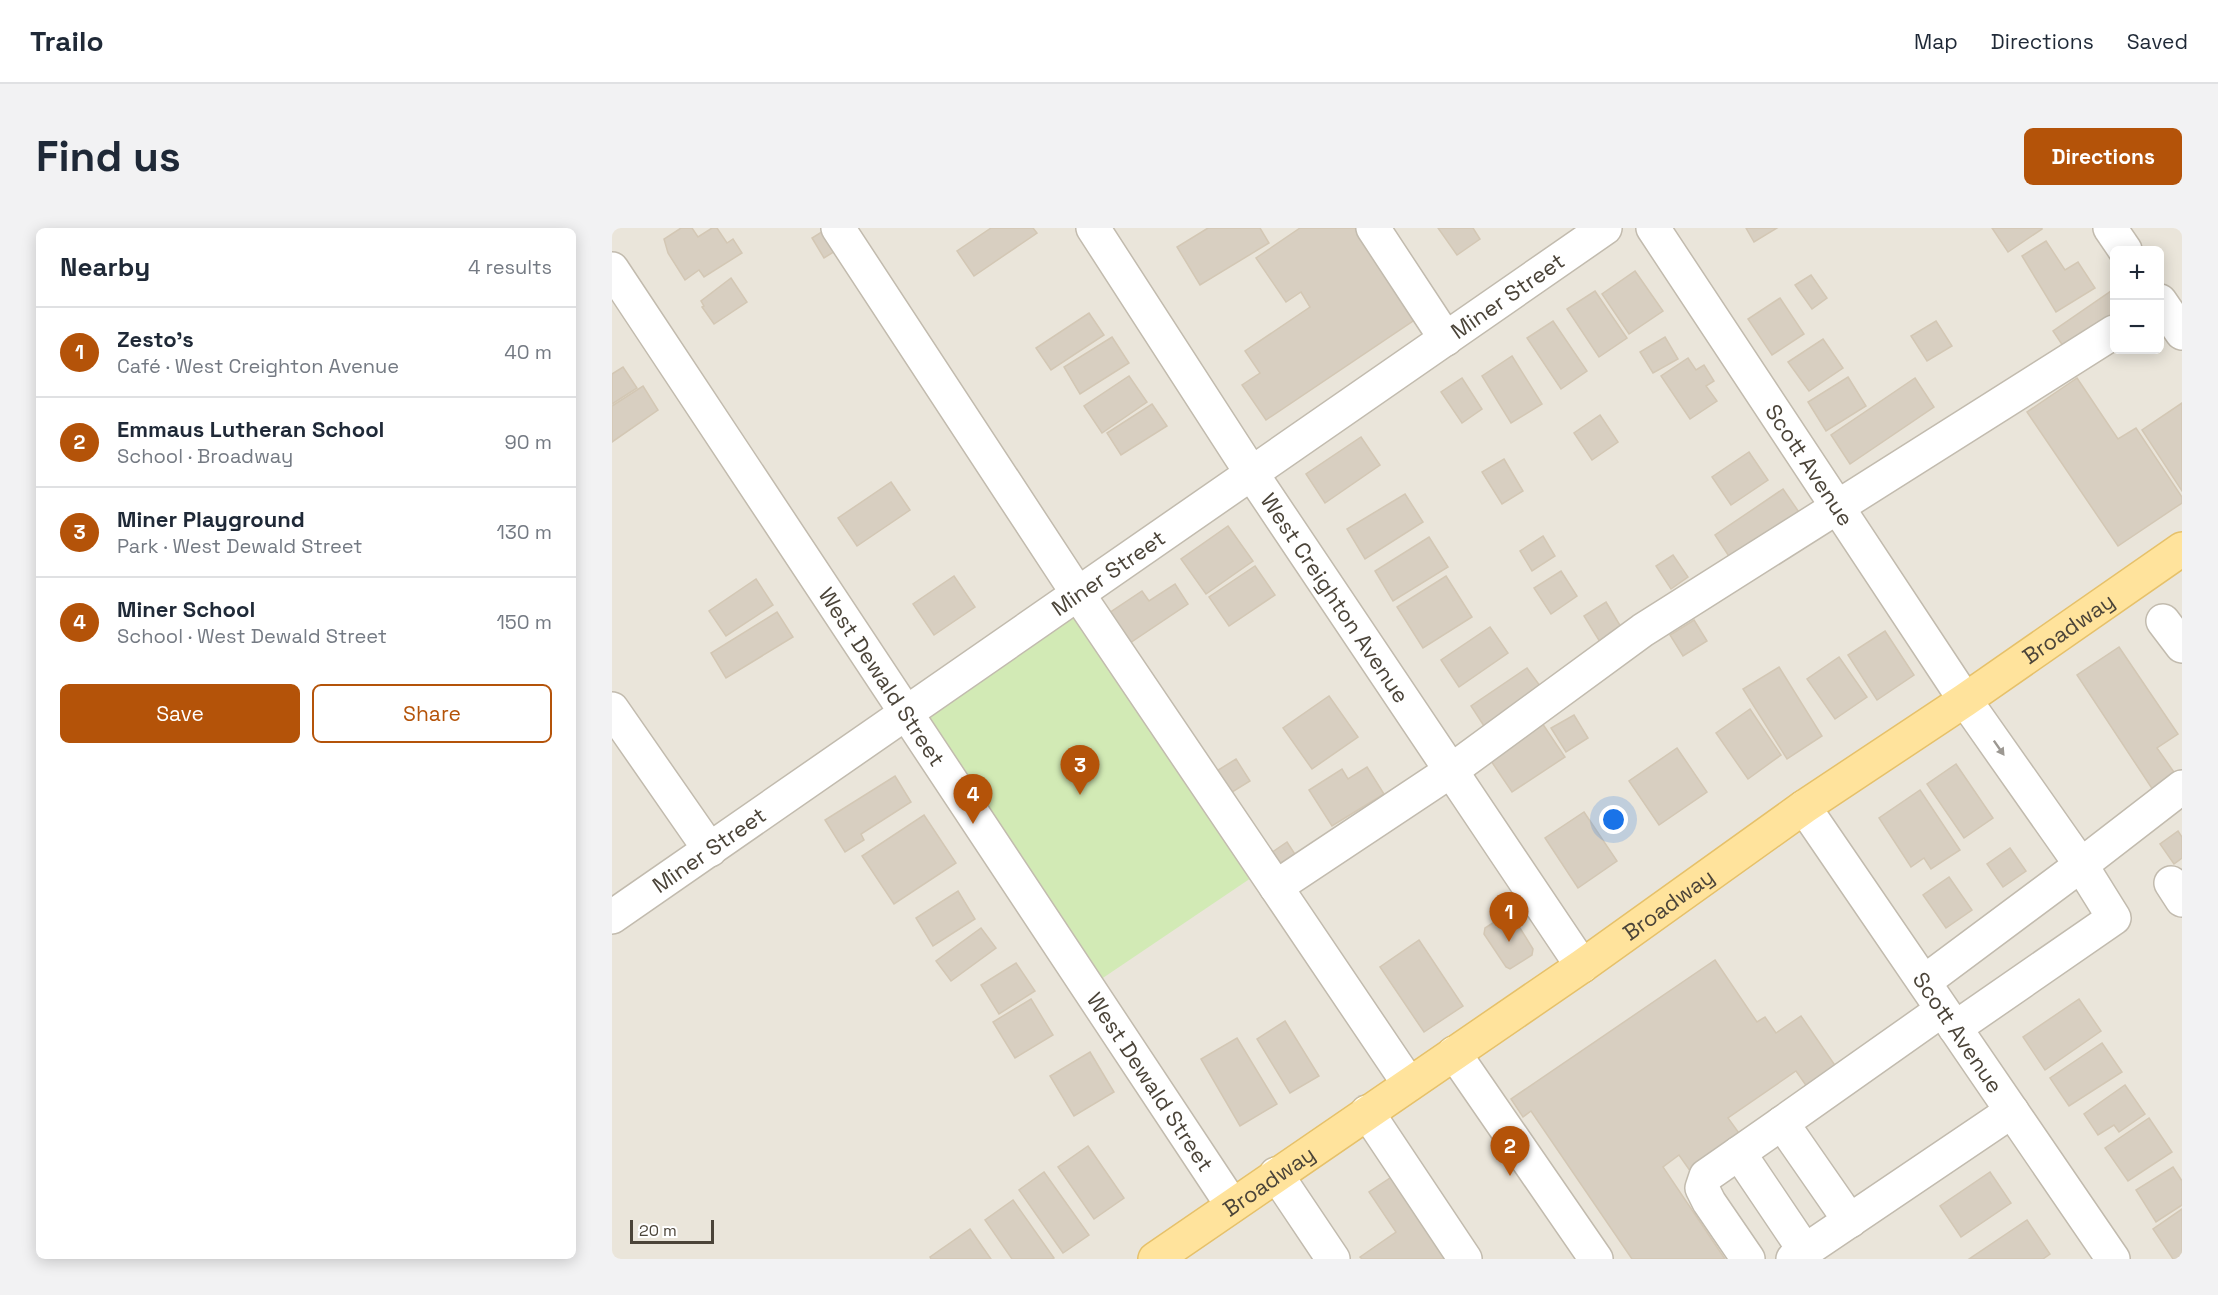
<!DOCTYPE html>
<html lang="en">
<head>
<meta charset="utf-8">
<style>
	:root { --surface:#fff; --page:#f2f2f3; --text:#1f2937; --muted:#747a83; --line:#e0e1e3; --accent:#b45309 }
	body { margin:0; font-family:"Space Grotesk",sans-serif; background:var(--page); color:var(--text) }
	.controls { position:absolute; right:18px; top:18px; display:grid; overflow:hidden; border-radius:9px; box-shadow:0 3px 15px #0003 }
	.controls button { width:54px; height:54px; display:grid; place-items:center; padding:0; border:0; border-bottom:2px solid var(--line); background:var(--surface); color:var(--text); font:30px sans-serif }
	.scale { position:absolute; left:18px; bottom:15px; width:84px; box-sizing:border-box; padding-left:6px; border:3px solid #4b4439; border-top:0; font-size:16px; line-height:21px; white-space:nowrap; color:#4b4439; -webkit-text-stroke:4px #fff; paint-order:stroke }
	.you { position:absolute; left:1002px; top:592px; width:21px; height:21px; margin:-15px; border:4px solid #fff; border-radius:50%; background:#1a73e8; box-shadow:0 0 0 9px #1a73e833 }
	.badge { display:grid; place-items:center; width:39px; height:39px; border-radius:50%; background:var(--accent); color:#fff; font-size:20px; font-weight:700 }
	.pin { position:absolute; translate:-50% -50px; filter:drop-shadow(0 2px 3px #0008) }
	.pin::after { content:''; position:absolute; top:32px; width:21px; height:18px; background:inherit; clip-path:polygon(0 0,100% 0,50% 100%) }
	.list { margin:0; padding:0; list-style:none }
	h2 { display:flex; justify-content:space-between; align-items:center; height:78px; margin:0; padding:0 24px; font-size:26px }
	h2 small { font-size:20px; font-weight:400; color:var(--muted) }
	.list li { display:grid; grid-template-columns:39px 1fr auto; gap:18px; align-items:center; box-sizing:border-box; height:90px; padding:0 24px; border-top:2px solid var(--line) }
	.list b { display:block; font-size:22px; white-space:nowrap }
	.list p { margin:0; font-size:20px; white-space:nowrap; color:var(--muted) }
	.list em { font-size:20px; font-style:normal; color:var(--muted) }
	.actions { display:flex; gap:12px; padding:18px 24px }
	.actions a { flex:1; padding:14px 0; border:2px solid var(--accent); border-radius:9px; text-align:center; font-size:21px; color:var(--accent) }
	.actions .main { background:var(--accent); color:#fff }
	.map { position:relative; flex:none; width:1570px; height:1031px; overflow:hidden; border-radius:9px }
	header { display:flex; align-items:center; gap:36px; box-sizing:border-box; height:84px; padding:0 30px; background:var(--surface); border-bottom:2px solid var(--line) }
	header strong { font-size:28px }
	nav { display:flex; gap:33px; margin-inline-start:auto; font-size:21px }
	.intro { display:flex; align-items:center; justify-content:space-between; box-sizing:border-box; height:144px; padding:0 36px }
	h1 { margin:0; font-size:42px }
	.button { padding:15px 27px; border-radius:9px; background:var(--accent); color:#fff; font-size:21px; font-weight:700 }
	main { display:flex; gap:36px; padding:0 36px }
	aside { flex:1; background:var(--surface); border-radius:9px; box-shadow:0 3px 15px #0003 }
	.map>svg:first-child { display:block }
</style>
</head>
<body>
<header>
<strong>Trailo</strong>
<nav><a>Map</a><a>Directions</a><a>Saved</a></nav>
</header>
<div class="intro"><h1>Find us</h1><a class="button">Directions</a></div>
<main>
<aside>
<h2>Nearby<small>4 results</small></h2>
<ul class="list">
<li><span class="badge">1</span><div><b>Zesto's</b><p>Café · West Creighton Avenue</p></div><em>40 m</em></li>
<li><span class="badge">2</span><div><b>Emmaus Lutheran School</b><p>School · Broadway</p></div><em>90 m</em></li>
<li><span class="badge">3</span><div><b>Miner Playground</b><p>Park · West Dewald Street</p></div><em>130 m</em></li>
<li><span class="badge">4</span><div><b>Miner School</b><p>School · West Dewald Street</p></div><em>150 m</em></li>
</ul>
<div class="actions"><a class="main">Save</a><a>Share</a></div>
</aside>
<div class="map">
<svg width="1570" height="1031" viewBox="0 0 1570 1031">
	<rect width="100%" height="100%" fill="#f6f3ec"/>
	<!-- residential -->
	<path fill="#eae5da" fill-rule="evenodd" d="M0,0H1570V1031H0ZM1502,22H1548V122H1502Z"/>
	<!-- green -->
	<path fill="#d2eab5" d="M459,371L642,648L476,760L294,485Z"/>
	<!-- building -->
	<g fill="#d8cfc1" stroke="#d3c7b4" stroke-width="1.5">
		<path d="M69,0H80L86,9L100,0H105L115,15L121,11L130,25L92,49L87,42L73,52L56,25L52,11Z"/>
		<path d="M216,0L228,20L212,30L200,10Z"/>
		<path d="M379,0H421L425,5L362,48L345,23Z"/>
		<path d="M596,0H648L657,15L588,57L565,19Z"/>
		<path d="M688,0H743L804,91L654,192L630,157L648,145L633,123L698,79L689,64L674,74L644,30Z"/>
		<path d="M826,0H861L868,11L845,27Z"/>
		<path d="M1134,0H1165L1142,14Z"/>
		<path d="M1380,0H1430V1L1396,24Z"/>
		<path d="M1434,13L1453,42L1466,34L1483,60L1444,84L1410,28Z"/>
		<path d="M1023,43L1051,83L1017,106L990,66Z"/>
		<path d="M1199,47L1215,70L1200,81L1183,57Z"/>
		<path d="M119,50L135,74L102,96L90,79L92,78L89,73Z"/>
		<path d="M1502,61V101L1459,130L1441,103Z"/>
		<path d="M983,63L1015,110L987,129L955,81Z"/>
		<path d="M1168,70L1192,106L1160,127L1136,91Z"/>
		<path d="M477,85L492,107L439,142L424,120Z"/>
		<path d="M941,93L975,143L949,161L915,110Z"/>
		<path d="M1324,93L1340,118L1315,133L1299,108Z"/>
		<path d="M500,109L517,135L468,166L452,139Z"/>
		<path d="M1053,109L1066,131L1041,145L1028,124Z"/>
		<path d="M1211,111L1231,140L1197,163L1176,134Z"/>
		<path d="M900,128L930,176L899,195L870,148Z"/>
		<path d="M1076,130L1084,142L1092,137L1102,153L1094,158L1105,173L1078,191L1049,148Z"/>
		<path d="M11,139L25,160L0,176V146Z"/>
		<path d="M517,148L535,174L490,205L472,178Z"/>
		<path d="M1236,149L1254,178L1214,203L1196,174Z"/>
		<path d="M850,150L870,181L850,195L829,164Z"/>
		<path d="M1303,150L1322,179L1238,236L1219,207Z"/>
		<path d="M1465,150L1506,211L1524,200L1570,269V275L1506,318L1415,184Z"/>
		<path d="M31,158L46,182L0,214V178Z"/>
		<path d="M1570,175V263L1530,202Z"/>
		<path d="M540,176L555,198L509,227L495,205Z"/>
		<path d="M988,187L1006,214L980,232L962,205Z"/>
		<path d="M749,209L768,237L713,275L694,246Z"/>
		<path d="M1137,224L1156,252L1119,277L1100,249Z"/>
		<path d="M892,231L911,263L890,276L870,244Z"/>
		<path d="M279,254L298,282L245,318L226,290Z"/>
		<path d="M1171,261L1191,290L1122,336L1103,307Z"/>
		<path d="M793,266L811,294L753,331L735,301Z"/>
		<path d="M616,298L641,333L594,366L569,331Z"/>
		<path d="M931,308L943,328L920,343L908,323Z"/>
		<path d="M817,309L836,339L781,373L763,343Z"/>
		<path d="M1061,327L1076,349L1059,361L1044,338Z"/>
		<path d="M643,338L663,367L617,398L597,369Z"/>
		<path d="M949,343L965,368L939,386L922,360Z"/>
		<path d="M342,348L363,379L322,407L301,376Z"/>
		<path d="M834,348L860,389L811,420L785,379Z"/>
		<path d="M144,351L161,377L114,408L97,383Z"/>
		<path d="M563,356L576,376L512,419L491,389L530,363L537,373Z"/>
		<path d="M994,374L1015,409L993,422L972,388Z"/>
		<path d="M165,384L181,409L114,450L99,425Z"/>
		<path d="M1082,392L1095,413L1071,428L1058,407Z"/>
		<path d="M878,399L896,425L847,459L829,432Z"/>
		<path d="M1273,403L1302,447L1265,472L1236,427Z"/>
		<path d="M1507,419L1566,506L1545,520L1564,547L1541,562L1465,447Z"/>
		<path d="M1227,429L1255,469L1223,491L1195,451Z"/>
		<path d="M1167,439L1210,508L1175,531L1131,461Z"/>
		<path d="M915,440L928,458L876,504L859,478Z"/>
		<path d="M717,468L746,509L700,541L671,500Z"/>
		<path d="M1138,481L1169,527L1136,551L1104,505Z"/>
		<path d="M962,487L976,510L954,524L939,500Z"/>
		<path d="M928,492L953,529L900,564L875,527Z"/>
		<path d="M1065,520L1095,564L1047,597L1017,553Z"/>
		<path d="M624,531L638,553L617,566L603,544Z"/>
		<path d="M1344,536L1381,590L1352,610L1315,556Z"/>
		<path d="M755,539L772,566L720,598L697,562L730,541L736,551Z"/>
		<path d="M283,548L299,574L249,606L252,612L233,624L213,592Z"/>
		<path d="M1308,562L1348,622L1319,641L1312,630L1299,639L1267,590Z"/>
		<path d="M972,584L1005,633L966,660L933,610Z"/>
		<path d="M312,587L344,635L282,676L250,628Z"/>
		<path d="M1566,603L1570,609V630L1562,636L1548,616Z"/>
		<path d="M675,614L690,637L665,654L650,631Z"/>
		<path d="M1398,620L1414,643L1391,659L1375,636Z"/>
		<path d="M1337,649L1360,682L1334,700L1311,667Z"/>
		<path d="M346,663L363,691L321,718L304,690Z"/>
		<path d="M893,687H900L921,721L920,727L898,741L894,739L872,706L873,700Z"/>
		<path d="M369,700L384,720L339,753L324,733Z"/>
		<path d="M807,712L851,778L812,804L768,739Z"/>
		<path d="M1103,732L1145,794L1153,789L1164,805L1189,788L1229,846L1200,866L1184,843L1116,890L1132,912L1081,947L1067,927L1051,939L1113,1031H1020L919,883L911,889L899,871Z"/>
		<path d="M404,735L423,763L387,786L369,757Z"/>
		<path d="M419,771L441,807L403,830L381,794Z"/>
		<path d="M1467,771L1489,803L1433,842L1411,809Z"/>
		<path d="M673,793L707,848L678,865L645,811Z"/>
		<path d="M625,810L665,876L628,898L589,831Z"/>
		<path d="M1490,815L1510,844L1457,878L1438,850Z"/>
		<path d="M478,824L502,864L462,888L438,848Z"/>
		<path d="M1513,857L1533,886L1507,904L1502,897L1486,907L1472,886Z"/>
		<path d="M1537,890L1560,924L1516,953L1493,920Z"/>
		<path d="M476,918L512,970L482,991L446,939Z"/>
		<path d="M1561,939L1570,953V977L1544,994L1524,962Z"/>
		<path d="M432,944L477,1007L451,1025L407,962Z"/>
		<path d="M1378,944L1399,975L1349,1009L1328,978Z"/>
		<path d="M784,946L841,1031H750L748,1029L784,1004L757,964Z"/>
		<path d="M401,972L442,1030L440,1031H400L373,992Z"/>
		<path d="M1570,981V1031H1561L1541,1001Z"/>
		<path d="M1415,992L1438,1026L1431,1031H1357Z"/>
		<path d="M358,1001L379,1031H319L318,1029Z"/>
	</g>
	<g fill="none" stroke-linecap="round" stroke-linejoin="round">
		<defs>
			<g id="minor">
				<path d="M226,0L466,366L664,659"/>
				<path id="s1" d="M481,0L640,246L970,738"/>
				<path d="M761,0L834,111"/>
				<path id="s2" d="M1041,0L1353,472L1469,637L1502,690L1343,800"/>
				<path d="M1498,0L1513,22"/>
				<path id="s3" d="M0,41L620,977"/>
				<path d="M1548,73L1570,105"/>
				<path d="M1551,393L1570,418"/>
				<path d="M0,481L98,622"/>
				<path id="s4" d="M1192,579L1501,1031"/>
				<path d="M1559,655L1570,672"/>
				<path id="s5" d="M0,689L993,0"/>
				<path d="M1312,754L1469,637L1570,559"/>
				<path d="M842,825L984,1031"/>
				<path d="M797,856L664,659L840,542L1031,402L1502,104"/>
				<path d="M755,884L853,1031"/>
				<path d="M1170,895L1127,925L1193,1023"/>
				<path d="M1127,925L1094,948L1090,960L1097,974L1136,1031"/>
				<path d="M664,946L721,1031"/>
				<path d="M1238,993L1170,895L1330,782"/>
				<path d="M1181,1031L1400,883"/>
			</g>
			<g id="major">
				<path id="s6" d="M543,1031L970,738L1192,579L1353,472L1570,321"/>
			</g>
		</defs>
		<!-- minor casing -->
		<use href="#minor" stroke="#c2bbae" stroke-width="36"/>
		<!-- major casing -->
		<use href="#major" stroke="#e6c16a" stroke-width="36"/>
		<!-- minor -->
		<use href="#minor" stroke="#fff" stroke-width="33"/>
		<!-- major -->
		<use href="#major" stroke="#ffe39c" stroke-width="33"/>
	</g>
	<!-- one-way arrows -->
	<defs><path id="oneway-solid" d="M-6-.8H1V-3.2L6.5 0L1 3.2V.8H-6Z" transform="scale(1.5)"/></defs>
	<use fill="#9c9892" href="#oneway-solid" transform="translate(1387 520) rotate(55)"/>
	<g text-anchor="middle" stroke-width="6" stroke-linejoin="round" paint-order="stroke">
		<!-- street labels -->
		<g font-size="22" fill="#4b4439" stroke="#fff">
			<text dy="8" stroke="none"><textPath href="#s5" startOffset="1090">Miner Street</textPath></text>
			<text dy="8" stroke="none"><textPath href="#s2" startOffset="284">Scott Avenue</textPath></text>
			<text dy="8" stroke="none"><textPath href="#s5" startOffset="604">Miner Street</textPath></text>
			<text dy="8" stroke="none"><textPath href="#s1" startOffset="442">West Creighton Avenue</textPath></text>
			<text dy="8" stroke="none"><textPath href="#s6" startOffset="1110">Broadway</textPath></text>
			<text dy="8" stroke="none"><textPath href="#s3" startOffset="489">West Dewald Street</textPath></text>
			<text dy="8" stroke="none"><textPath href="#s5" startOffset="118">Miner Street</textPath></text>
			<text dy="8" stroke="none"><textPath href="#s6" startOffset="624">Broadway</textPath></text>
			<text dy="8" stroke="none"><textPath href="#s4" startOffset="273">Scott Avenue</textPath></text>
			<text dy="8" stroke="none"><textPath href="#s3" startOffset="975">West Dewald Street</textPath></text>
			<text dy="8" stroke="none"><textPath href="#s6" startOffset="138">Broadway</textPath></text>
		</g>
	</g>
</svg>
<div class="controls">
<button>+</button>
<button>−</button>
</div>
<div class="scale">20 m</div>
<div class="you"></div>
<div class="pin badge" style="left:897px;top:714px">1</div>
<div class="pin badge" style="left:898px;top:948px">2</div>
<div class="pin badge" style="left:468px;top:567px">3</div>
<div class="pin badge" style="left:361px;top:596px">4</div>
</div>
</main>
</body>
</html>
